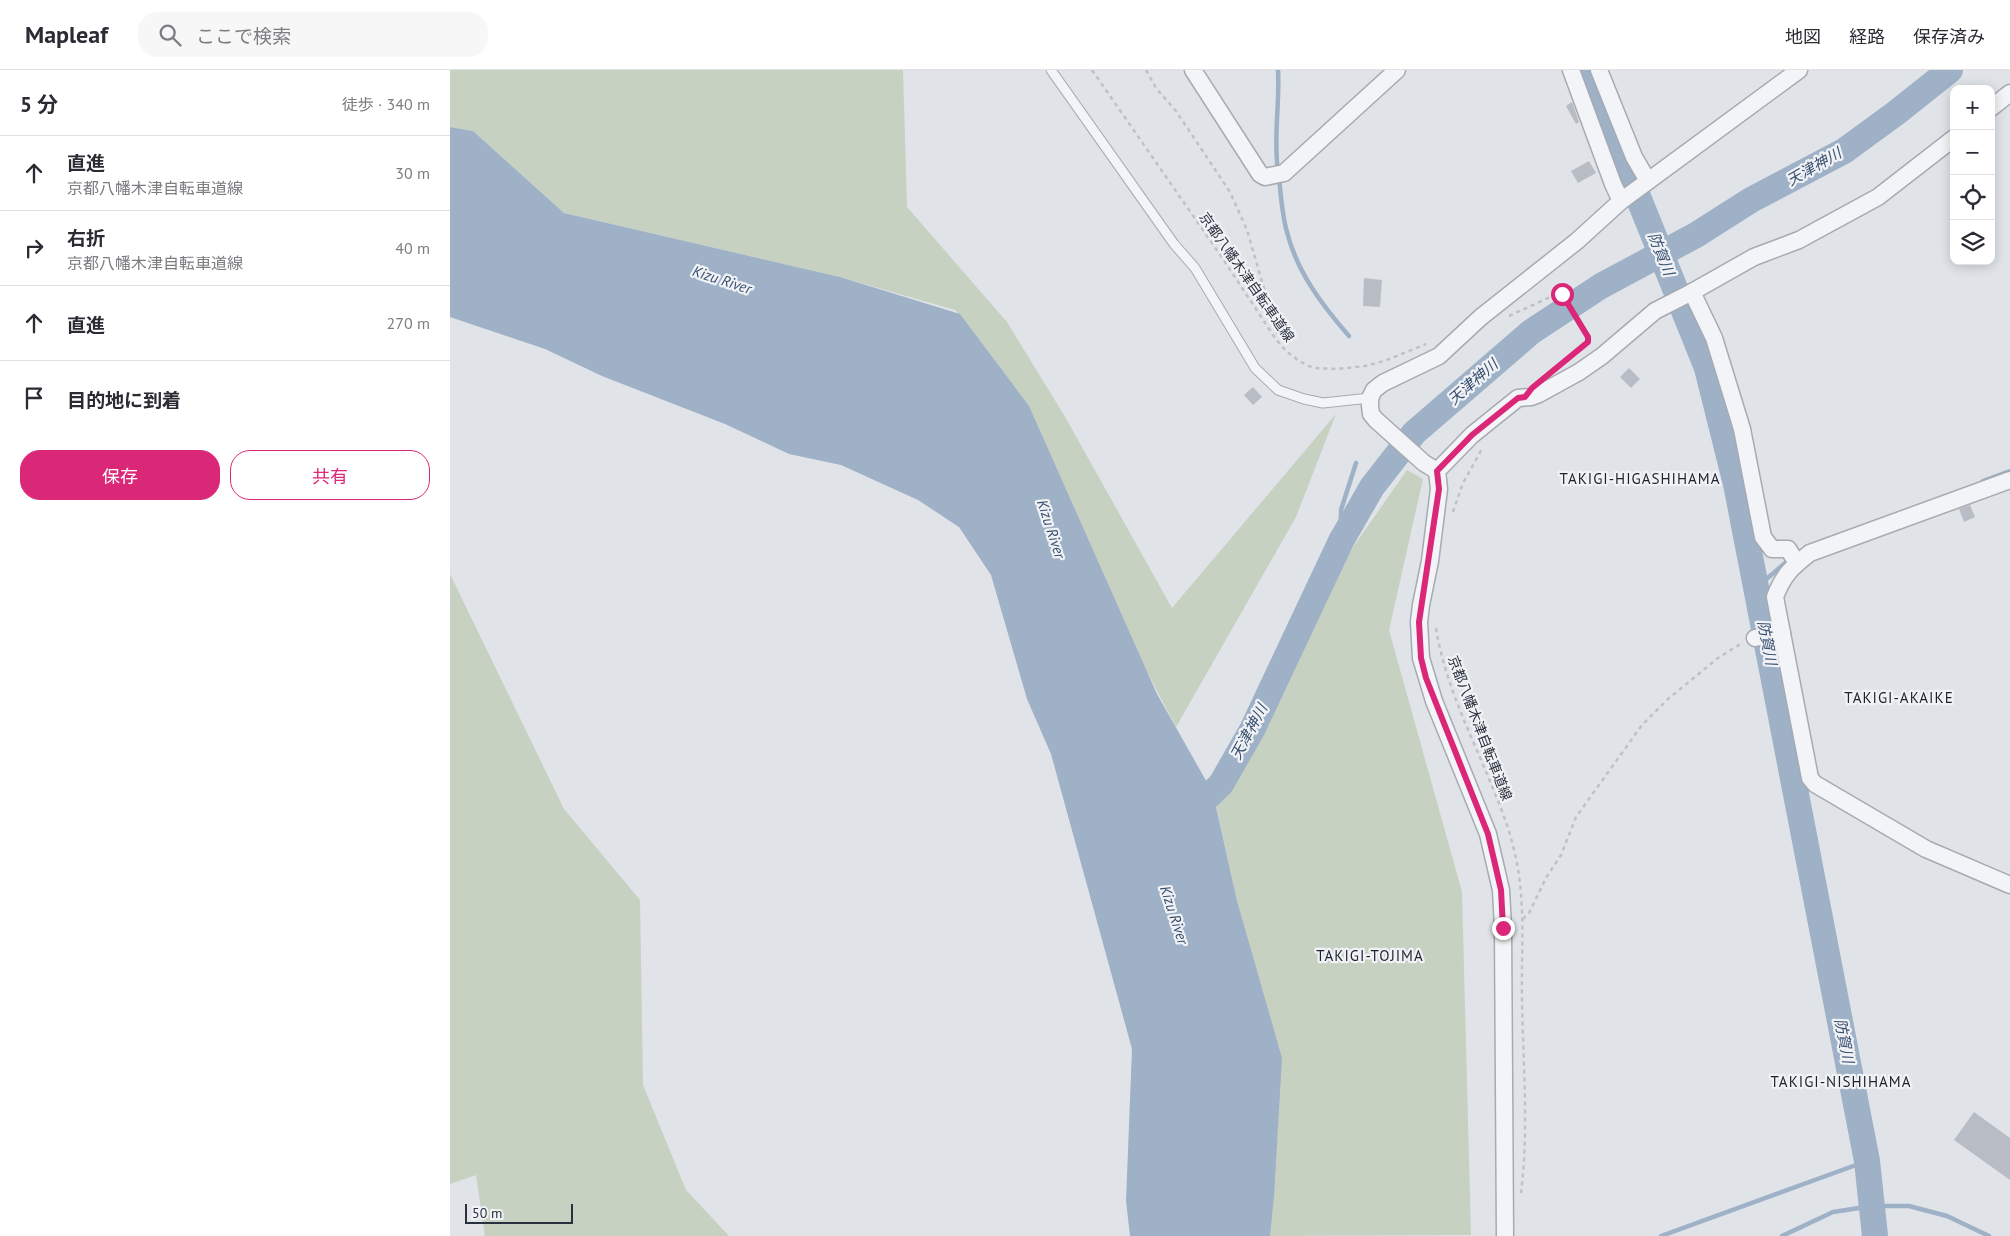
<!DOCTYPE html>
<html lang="ja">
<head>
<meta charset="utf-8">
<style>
	:root { --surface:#fff; --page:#f7f7f7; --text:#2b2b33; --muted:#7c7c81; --line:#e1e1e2; --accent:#db2777 }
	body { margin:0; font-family:"PT Sans","Noto Sans JP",sans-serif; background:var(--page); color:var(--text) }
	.controls { position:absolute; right:15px; top:15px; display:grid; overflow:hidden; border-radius:10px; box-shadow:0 2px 12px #0003 }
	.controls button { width:45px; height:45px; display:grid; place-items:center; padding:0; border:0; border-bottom:1px solid var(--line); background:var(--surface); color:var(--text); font:25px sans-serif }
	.scale { position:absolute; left:15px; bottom:12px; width:108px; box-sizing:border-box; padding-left:5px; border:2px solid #2a313e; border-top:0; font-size:14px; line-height:18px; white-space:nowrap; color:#2a313e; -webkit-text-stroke:4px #f0f2f6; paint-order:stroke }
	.stop { position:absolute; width:15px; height:15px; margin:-11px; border:4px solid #db2777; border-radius:50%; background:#fff }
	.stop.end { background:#db2777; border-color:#fff; box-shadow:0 1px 5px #0008 }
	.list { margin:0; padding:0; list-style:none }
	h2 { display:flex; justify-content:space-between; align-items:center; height:65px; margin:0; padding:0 20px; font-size:21px }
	h2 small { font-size:16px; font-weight:400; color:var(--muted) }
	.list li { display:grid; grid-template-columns:32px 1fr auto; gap:15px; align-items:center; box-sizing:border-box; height:75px; padding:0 20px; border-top:1px solid var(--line) }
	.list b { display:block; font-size:19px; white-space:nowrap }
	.list p { margin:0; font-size:16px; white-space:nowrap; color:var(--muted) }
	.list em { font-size:16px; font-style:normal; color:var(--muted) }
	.actions { display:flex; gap:10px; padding:15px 20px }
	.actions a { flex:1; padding:11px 0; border:1px solid var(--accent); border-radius:20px; text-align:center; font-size:18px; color:var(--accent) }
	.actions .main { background:var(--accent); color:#fff }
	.icon { flex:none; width:28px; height:28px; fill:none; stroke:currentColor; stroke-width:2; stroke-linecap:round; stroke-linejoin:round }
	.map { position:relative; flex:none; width:1560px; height:1166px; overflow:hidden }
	header { display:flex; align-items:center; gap:30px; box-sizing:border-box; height:70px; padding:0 25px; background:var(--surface); border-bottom:1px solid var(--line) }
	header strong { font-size:24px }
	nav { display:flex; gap:28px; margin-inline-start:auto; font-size:18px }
	.search { width:350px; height:45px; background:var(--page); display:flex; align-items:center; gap:12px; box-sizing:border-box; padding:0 18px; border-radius:20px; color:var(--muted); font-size:19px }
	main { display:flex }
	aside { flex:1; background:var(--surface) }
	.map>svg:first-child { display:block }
</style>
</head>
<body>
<header>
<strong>Mapleaf</strong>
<div class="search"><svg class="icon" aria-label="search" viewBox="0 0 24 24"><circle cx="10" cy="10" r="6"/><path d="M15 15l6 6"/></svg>ここで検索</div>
<nav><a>地図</a><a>経路</a><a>保存済み</a></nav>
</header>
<main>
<aside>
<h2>5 分<small>徒歩 · 340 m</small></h2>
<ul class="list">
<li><svg class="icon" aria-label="ahead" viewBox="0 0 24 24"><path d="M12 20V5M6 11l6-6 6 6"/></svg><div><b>直進</b><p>京都八幡木津自転車道線</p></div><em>30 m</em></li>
<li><svg class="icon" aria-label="right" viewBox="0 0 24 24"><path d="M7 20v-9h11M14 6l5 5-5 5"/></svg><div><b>右折</b><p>京都八幡木津自転車道線</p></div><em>40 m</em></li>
<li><svg class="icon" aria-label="ahead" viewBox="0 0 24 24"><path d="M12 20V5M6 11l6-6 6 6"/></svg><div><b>直進</b></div><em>270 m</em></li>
<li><svg class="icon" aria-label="arrive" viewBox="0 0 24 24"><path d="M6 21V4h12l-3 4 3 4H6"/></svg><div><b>目的地に到着</b></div></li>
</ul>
<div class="actions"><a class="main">保存</a><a>共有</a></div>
</aside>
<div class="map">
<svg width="1560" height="1166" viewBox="0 0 1560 1166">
	<rect width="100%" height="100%" fill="#e0e3e8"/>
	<!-- green -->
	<g fill="#c6d1c2">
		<path d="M0,0H453L457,137L557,252L614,345L722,538L886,344L846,447L726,657L511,246L505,240L390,207L114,143L23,61L0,57Z"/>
		<path d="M957,400L973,409L939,560L1012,822L1021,1165L819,1166L787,831L763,721L802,660L894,490Z"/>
		<path d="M0,504L114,739L190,830L193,1015L236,1120L279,1166H35L26,1105L0,1114Z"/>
	</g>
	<!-- water -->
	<path fill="#9eb1c6" d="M0,57L23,61L114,143L390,207L510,244L579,336L707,624L763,723L787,831L832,988L824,1126L820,1166H680L676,1131L682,979L601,684L577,629L541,505L509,457L468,430L391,395L339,384L275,354L152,306L95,279L0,247Z"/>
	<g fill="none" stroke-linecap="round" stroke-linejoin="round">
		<!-- stream -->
		<g stroke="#9eb1c6" stroke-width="4.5">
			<path d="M828,101C823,68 830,34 828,0"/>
			<path d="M829,108C831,126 832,145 837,162C847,202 872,235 899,266"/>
			<path d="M1533,411L1560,401"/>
			<path d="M891,471V440L906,393"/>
			<path d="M1306,518L1341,488"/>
			<path d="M1211,1166L1417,1091"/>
			<path d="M1332,1166L1383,1142L1422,1136H1459L1497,1146L1539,1166"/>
		</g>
		<!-- river -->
		<g stroke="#9eb1c6" stroke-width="26">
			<path d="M1137,0L1257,298L1286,414L1417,1091L1425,1166"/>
			<path d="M737,747L771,714L802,660L891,471L922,417L964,363L1081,262L1151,216L1246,165L1301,130L1394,81L1446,43L1500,0"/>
		</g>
	</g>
	<!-- building -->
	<g fill="#b8bdc5">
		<path d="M1122,32L1129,52L1126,54L1116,36Z"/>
		<path d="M1139,91L1146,103L1128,113L1121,101Z"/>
		<path d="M914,208L932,210L930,237L913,236Z"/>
		<path d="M1179,298L1190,309L1181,318L1170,307Z"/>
		<path d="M803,317L812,327L803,335L794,325Z"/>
		<path d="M1520,435L1525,447L1514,452L1509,439Z"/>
		<path d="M1524,1042L1560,1068V1110L1504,1070Z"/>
	</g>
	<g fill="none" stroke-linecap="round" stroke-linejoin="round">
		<defs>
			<path id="lane" d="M601,0L724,174L745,198L805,298L828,320L854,329L873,333L920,328"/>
			<g id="street">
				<path d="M743,0L810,104L815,107L834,103L947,0"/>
				<path d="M1121,0L1163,114L1171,131"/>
				<path d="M1149,0L1184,87L1198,111"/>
				<path d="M1541,38L1560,23"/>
				<path d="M987,401L974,393L926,350L921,344L920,336V328L924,320L933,313L989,286L1031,247L1127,171L1171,131L1349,0"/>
				<path d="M1560,410L1360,483C1342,497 1333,505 1325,527L1360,708L1365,714L1476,779L1560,815"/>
				<path d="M1347,493L1338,479H1322L1313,467L1292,359L1264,268L1242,222L1304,187L1349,170L1428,127L1504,68"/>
				<path d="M1305,568L1332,563"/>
				<path d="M1055,1166L1053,858L1051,820L1038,764L984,631L971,588L969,552L971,535L980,491L989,419L987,401L1022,365L1068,328L1081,327L1089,324L1129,302L1152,286L1205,241L1242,222"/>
			</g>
		</defs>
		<!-- lane casing -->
		<use href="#lane" stroke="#a6aab2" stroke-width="11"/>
		<!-- street casing -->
		<use href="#street" stroke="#a6aab2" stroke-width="19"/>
		<!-- path -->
		<g stroke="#bfc1c7" stroke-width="2.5" stroke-dasharray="4 4" stroke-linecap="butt">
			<path d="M642,0L773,189L825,268L836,281L849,291L863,298L887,299L915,296L934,291L976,274"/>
			<path d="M696,0L706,18L726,41L780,122L797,160L815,222L829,259L825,267"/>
			<path d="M1059,246L1111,222L1138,269L1137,272L1115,291"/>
			<path d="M1003,442L1013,413L1033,377"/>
			<path d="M986,558C994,609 1017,657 1037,704C1046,726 1056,749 1062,772C1077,826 1071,874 1072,930C1073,993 1079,1059 1071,1123"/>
			<path d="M1073,849L1079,843L1096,808L1111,785L1126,747L1192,655L1218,629L1268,588L1292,573"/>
		</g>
		<!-- lane -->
		<use href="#lane" stroke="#f3f4f7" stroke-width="9"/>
		<!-- street -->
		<use href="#street" stroke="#f3f4f7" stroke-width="16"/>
	</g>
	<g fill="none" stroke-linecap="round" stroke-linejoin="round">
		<!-- route -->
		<path stroke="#db2777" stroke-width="6" d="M1053,858L1051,820L1038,764L976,608L971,588L969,552L989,419L987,401L1022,365L1068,328L1075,327L1082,318L1138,272V267L1112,224"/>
	</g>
	<g text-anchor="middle" stroke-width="4.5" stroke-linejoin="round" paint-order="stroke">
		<!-- street labels -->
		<g font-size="14" fill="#2a313e" stroke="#f0f2f6">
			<text transform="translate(797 207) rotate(55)" y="5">京都八幡木津自転車道線</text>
			<text transform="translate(1030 658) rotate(69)" y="5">京都八幡木津自転車道線</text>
		</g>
		<!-- water labels -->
		<g font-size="15" font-style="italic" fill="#37506f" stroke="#f0f2f6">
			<text transform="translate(1364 97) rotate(-30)" y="5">天津神川</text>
			<text transform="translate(1211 184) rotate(68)" y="5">防賀川</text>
			<text transform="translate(272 210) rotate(18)" y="5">Kizu River</text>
			<text transform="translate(1023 312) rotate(-41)" y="5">天津神川</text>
			<text transform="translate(601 459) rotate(72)" y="5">Kizu River</text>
			<text transform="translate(1317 573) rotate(79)" y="5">防賀川</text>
			<text transform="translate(799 662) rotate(-62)" y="5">天津神川</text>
			<text transform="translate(724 845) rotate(72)" y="5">Kizu River</text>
			<text transform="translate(1394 971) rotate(79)" y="5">防賀川</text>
		</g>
		<!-- neighbourhood labels -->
		<g font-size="15" letter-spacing="1" fill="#1c232f" stroke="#f0f2f6">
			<text x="1190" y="414">TAKIGI-HIGASHIHAMA</text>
			<text x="1449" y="633">TAKIGI-AKAIKE</text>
			<text x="920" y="891">TAKIGI-TOJIMA</text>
			<text x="1391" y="1017">TAKIGI-NISHIHAMA</text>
		</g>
	</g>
</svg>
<div class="controls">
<button>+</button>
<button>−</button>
<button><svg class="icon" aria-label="locate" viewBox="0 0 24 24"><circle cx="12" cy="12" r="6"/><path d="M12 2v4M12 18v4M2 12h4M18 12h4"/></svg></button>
<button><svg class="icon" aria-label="layers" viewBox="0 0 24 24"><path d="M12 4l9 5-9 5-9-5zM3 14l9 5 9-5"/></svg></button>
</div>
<div class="scale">50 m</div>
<div class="stop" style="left:1112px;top:224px"></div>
<div class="stop end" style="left:1053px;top:858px"></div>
</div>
</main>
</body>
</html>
